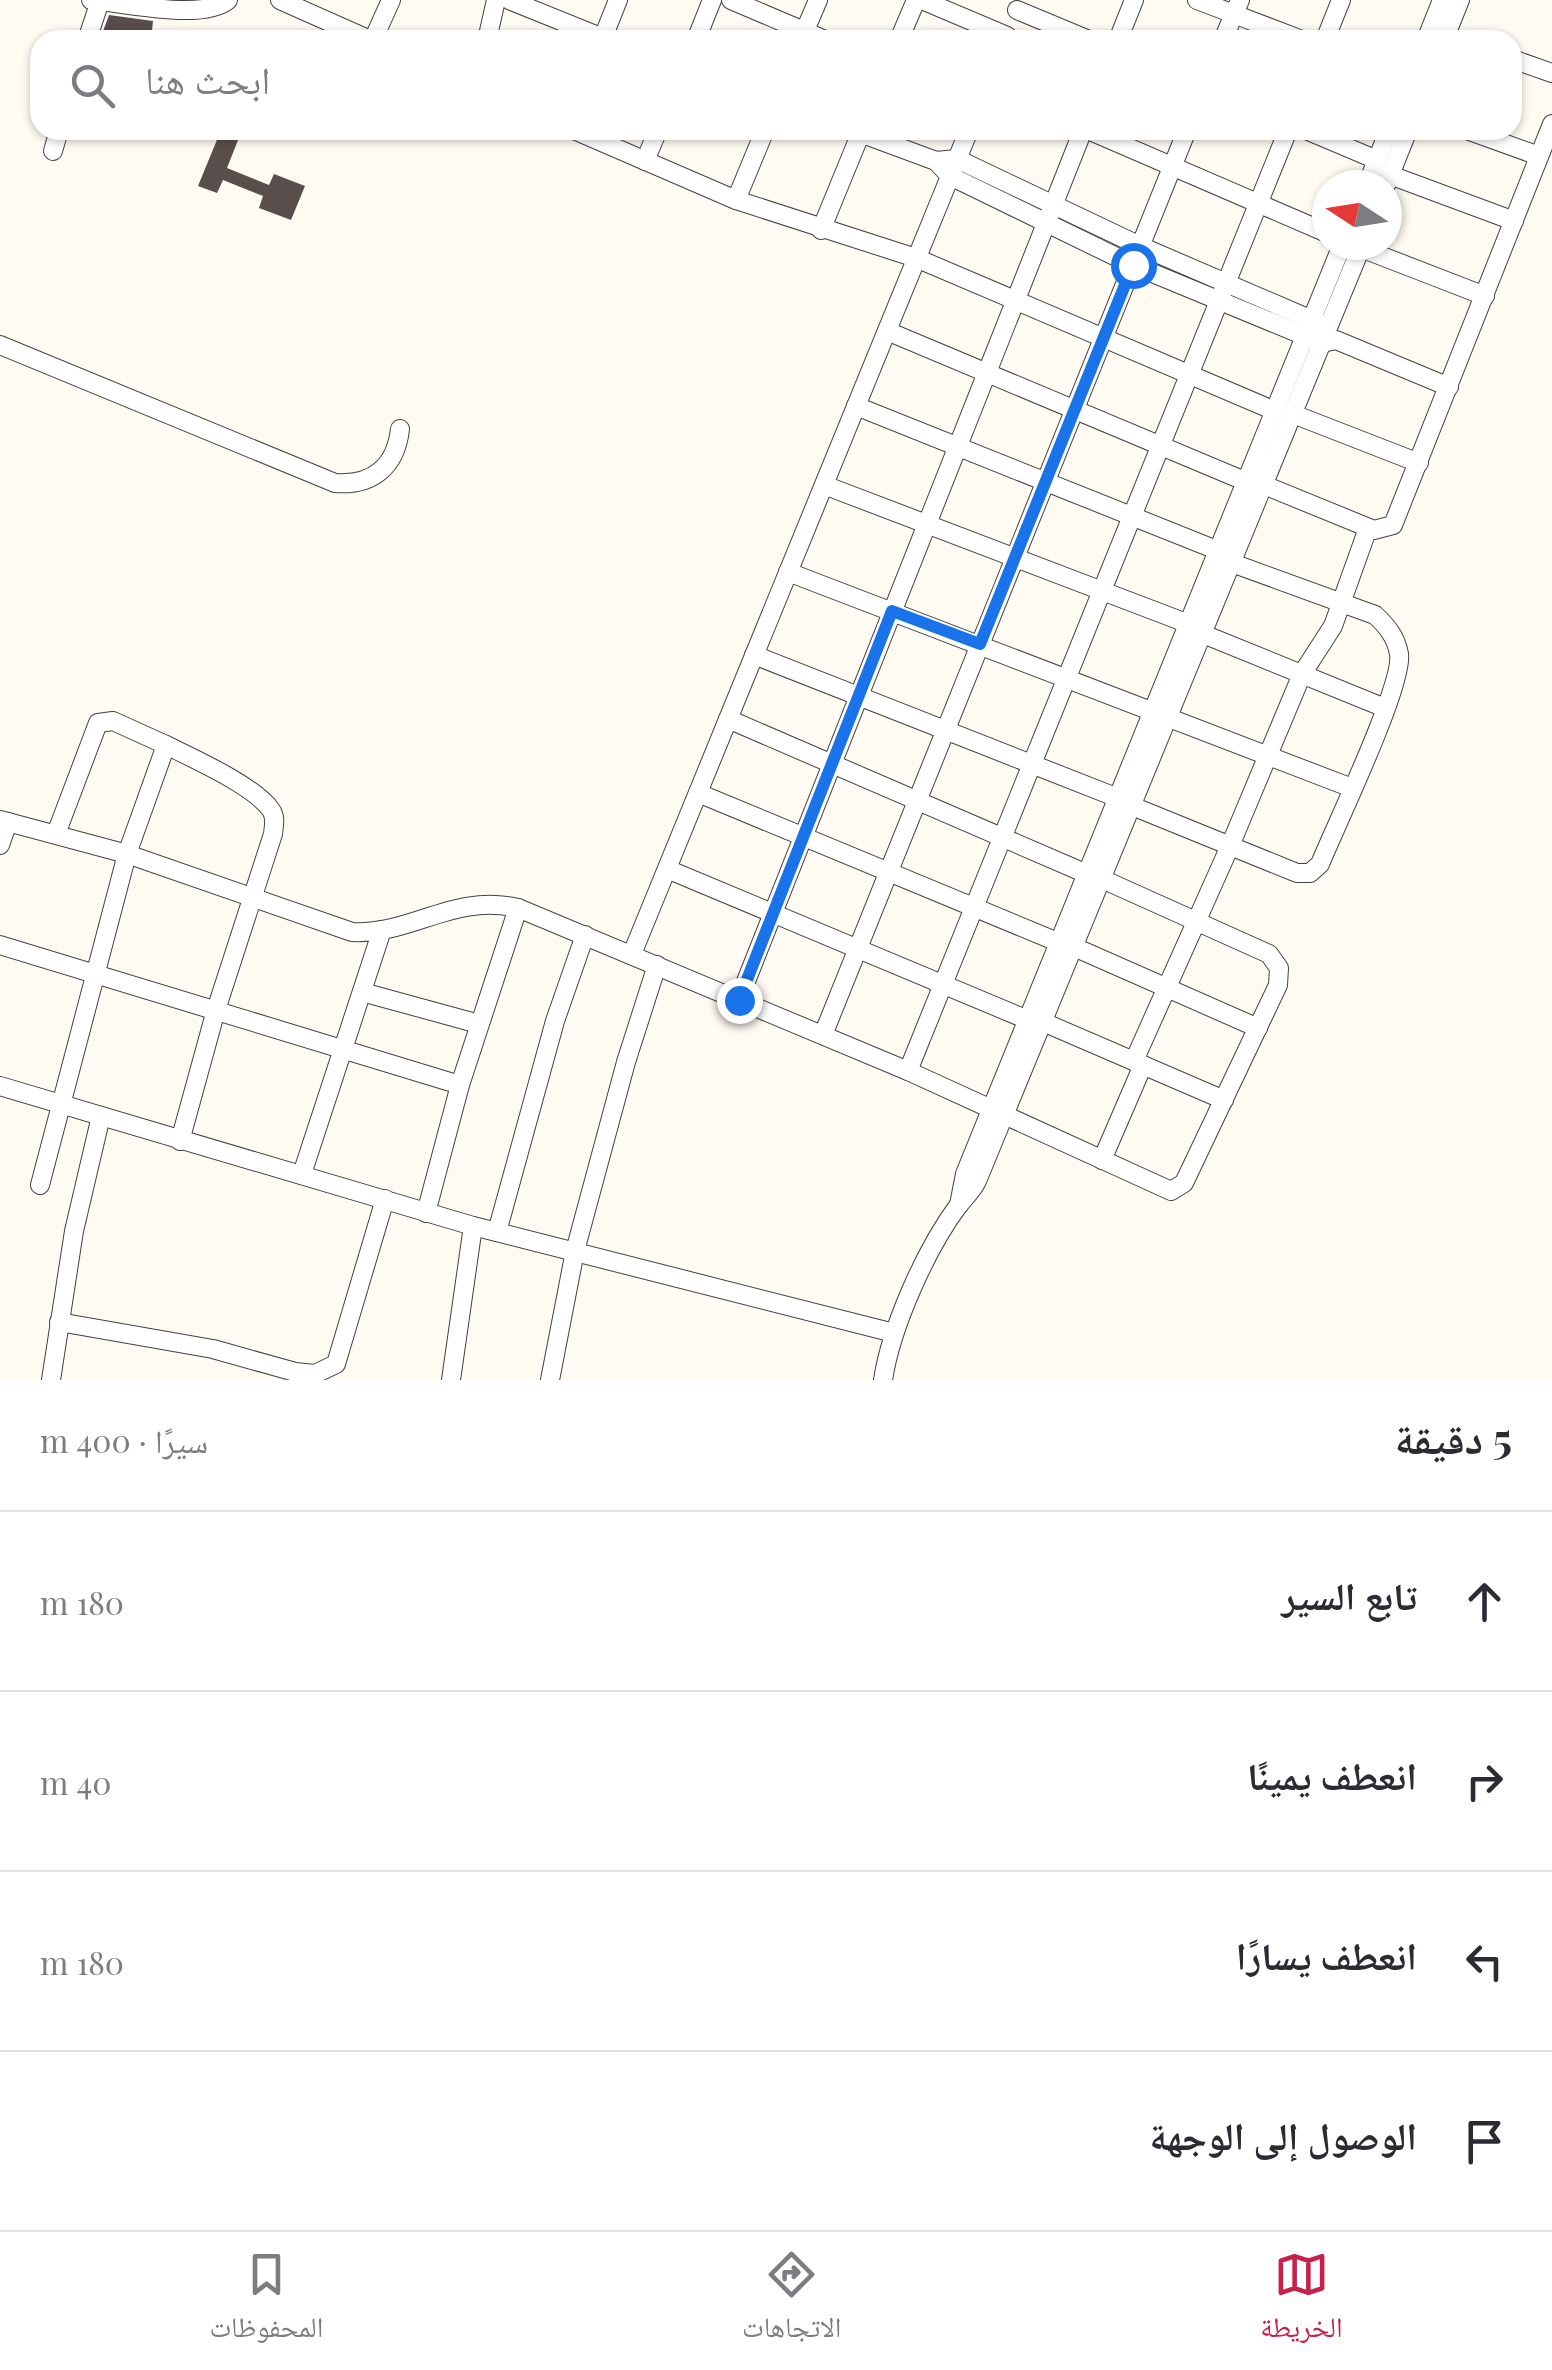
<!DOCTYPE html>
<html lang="ar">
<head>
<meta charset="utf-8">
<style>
	:root { --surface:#fff; --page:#f7f7f7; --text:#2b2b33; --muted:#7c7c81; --line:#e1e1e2; --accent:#c6214a }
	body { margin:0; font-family:"Playfair Display","Noto Naskh Arabic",serif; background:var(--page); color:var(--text); direction:rtl }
	.compass { position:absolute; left:1312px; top:170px; width:90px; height:90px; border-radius:50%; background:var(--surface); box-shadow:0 2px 8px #0004; rotate:282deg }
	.stop { position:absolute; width:30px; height:30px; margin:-22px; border:8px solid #1a73e8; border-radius:50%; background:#fff }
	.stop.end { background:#1a73e8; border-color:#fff; box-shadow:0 2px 10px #0008 }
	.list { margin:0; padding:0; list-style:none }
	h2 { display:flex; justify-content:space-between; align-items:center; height:130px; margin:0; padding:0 40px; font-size:42px }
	h2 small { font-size:32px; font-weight:400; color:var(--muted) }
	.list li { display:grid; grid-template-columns:65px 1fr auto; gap:30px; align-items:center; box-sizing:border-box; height:180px; padding:0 40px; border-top:2px solid var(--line) }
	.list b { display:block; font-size:38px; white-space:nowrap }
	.list em { font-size:32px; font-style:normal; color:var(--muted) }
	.icon { flex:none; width:55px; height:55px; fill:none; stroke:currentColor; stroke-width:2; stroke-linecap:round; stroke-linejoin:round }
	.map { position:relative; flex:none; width:1552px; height:1380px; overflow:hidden; direction:ltr }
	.search { position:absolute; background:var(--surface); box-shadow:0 2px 8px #0004; left:30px; right:30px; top:30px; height:110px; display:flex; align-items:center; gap:25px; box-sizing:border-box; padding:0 35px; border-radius:30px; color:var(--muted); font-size:38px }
	.sheet { height:850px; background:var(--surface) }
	nav { display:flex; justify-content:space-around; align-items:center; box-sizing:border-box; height:140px; border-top:2px solid var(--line); background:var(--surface); font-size:28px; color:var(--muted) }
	nav a { display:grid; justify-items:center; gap:5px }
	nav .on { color:var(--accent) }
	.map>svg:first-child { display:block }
</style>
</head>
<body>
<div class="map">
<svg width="1552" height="1380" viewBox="0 0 1552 1380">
	<rect width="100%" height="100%" fill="#fffaf2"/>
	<!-- building -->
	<g fill="#594e4b">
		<path d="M109,15L153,21L151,40L101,37Z"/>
		<path d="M221,130H242L227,168L269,185L274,174L305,186L291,220L259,208L263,196L223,180L217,193L198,186Z"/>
	</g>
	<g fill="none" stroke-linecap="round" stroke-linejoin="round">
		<defs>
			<g id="minor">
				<path d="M91,0C124,3 203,21 228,0"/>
				<path d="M280,0L370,40"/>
				<path d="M509,0L608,40"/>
				<path d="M731,0L825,40"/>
				<path d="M922,0L1007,36"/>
				<path d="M1197,0L1302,40"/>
				<path d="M1017,10L1089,40"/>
				<path d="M87,40L100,1"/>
				<path d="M373,40L391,0"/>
				<path d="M487,40L496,0"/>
				<path d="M602,40L618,0"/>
				<path d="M696,40L712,0"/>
				<path d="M801,40L818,0"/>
				<path d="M899,40L916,0"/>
				<path d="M1118,40L1134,0"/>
				<path d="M1223,40L1240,0"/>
				<path d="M1325,40L1341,0"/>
				<path d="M1426,40L1442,0"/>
				<path d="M1444,40L1460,0"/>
				<path d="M1512,59L1552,73"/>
				<path d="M574,130L736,200L916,258L1275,411"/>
				<path d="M852,130L936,161L957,159L1140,246L1319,323"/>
				<path d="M1088,130L1327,233"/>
				<path d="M1306,130L1377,160"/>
				<path d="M1467,130L1539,156"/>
				<path d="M53,151L59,130"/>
				<path d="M645,161L658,130"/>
				<path d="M936,161L950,176L1133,265L1305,336L1322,343L1336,340L1449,387"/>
				<path d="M1390,175L1514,221"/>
				<path d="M1367,185L1389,130"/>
				<path d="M1386,185L1408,130"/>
				<path d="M736,200L765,130"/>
				<path d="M821,230L862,130"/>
				<path d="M1361,248L1485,296"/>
				<path d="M887,331L1247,482"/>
				<path d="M0,345L335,483C373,486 396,466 400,429"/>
				<path d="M856,406L1219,551"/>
				<path d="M1293,414L1419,463"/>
				<path d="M824,485L1189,624"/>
				<path d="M1264,485L1374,530L1393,525L1552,124"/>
				<path d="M788,572L1352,788"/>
				<path d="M1203,634L1385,708"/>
				<path d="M754,655L1118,798"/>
				<path d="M728,719L1087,874"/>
				<path d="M166,745C192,758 255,786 271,810C276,817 274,825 273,834L216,1010L180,1141"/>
				<path d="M698,793L1060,943"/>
				<path d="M1132,806L1297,873H1310L1320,864C1335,827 1404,684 1399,654C1396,637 1387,626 1375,615L1232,563"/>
				<path d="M0,820L127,854L352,932C412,935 453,893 518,908L908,1071L1171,1191L1184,1183L1278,985L1279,968L1269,954L1102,879"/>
				<path d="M0,845L8,822"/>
				<path d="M667,869L1028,1020"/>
				<path d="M0,945L460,1085"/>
				<path d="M1074,947L1258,1028"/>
				<path d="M632,954L969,130"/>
				<path d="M362,992L479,1024"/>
				<path d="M739,999L1083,130"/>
				<path d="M1043,1022L1224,1100"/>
				<path d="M823,1035L1187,130"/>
				<path d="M1134,1061L1230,846L1302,674L1333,626L1368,528"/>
				<path d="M908,1071L1288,130"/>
				<path d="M0,1086L473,1226L894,1333"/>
				<path d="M1102,1160L1143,1065"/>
				<path d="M302,1174L382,930"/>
				<path d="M40,1185L127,854L166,745L113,721L98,723L56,834"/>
				<path d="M959,1205L965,1174L1342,245"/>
				<path d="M426,1213L460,1085L518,908"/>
				<path d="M497,1232L555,1021L585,935"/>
				<path d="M59,1322L213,1349L295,1372L315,1374L336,1364L385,1199"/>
				<path d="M51,1380L74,1231L101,1116"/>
				<path d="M451,1380L473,1226"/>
				<path d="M550,1380L575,1251L626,1062L657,965"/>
				<path d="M883,1380C891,1327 926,1249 958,1206C965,1197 972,1191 977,1181L1362,245"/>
			</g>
		</defs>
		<!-- minor casing -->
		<use href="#minor" stroke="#424242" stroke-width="20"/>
		<!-- minor -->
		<use href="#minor" stroke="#fff" stroke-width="18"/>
	</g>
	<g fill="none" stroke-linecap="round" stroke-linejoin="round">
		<!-- route -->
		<path stroke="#1a73e8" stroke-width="12" d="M739,1000L892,611L980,644L1133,265"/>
	</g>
</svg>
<svg class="compass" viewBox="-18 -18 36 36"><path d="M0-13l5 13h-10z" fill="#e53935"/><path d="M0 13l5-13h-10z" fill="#7c7c81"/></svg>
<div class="stop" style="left:1133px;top:265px"></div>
<div class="stop end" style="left:739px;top:1000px"></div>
<div class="search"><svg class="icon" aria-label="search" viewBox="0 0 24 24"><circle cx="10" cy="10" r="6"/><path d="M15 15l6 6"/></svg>ابحث هنا</div>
</div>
<section class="sheet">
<h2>5 دقيقة<small>سيرًا · 400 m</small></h2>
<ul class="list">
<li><svg class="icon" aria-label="ahead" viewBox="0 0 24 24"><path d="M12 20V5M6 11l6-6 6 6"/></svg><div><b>تابع السير</b></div><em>180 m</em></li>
<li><svg class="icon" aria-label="right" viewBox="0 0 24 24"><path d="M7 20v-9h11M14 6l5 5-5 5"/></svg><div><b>انعطف يمينًا</b></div><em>40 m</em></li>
<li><svg class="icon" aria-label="left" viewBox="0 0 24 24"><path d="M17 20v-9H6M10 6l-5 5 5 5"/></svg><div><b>انعطف يسارًا</b></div><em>180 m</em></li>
<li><svg class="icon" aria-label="arrive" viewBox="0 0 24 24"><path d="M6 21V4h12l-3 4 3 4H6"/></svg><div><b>الوصول إلى الوجهة</b></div></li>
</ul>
</section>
<nav>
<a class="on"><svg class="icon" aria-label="map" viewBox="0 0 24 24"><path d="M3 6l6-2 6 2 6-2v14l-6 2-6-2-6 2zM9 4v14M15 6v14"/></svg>الخريطة</a>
<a><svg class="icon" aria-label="directions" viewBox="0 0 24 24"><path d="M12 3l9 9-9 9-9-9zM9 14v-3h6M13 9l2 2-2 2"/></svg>الاتجاهات</a>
<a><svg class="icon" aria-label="saved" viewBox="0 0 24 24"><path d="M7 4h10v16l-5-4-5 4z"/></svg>المحفوظات</a>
</nav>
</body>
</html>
